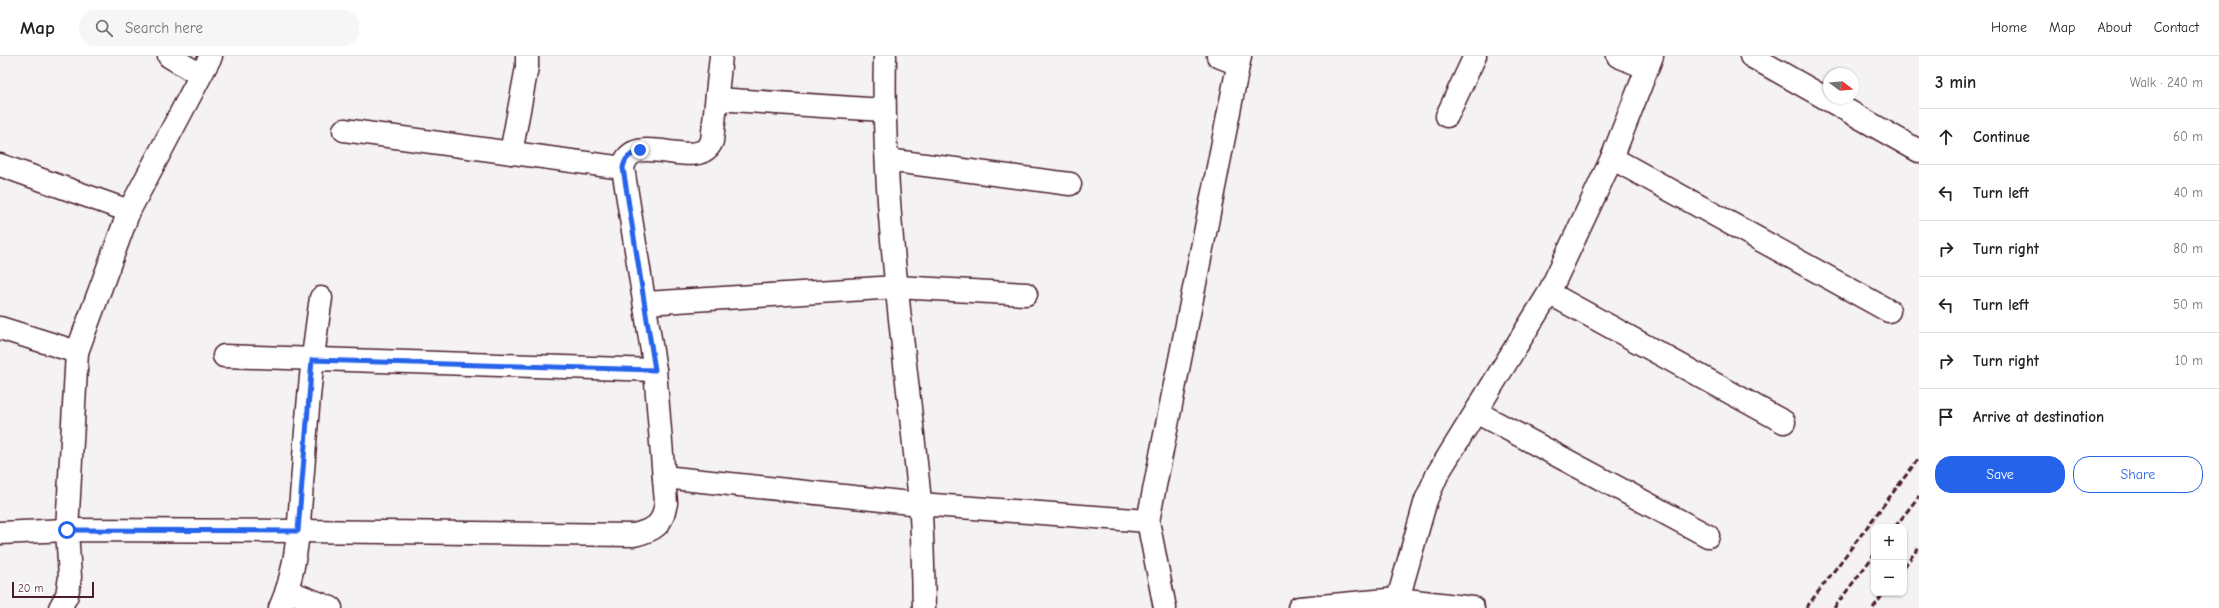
<!DOCTYPE html>
<html lang="en">
<head>
<meta charset="utf-8">
<style>
	:root { --surface:#fff; --page:#f6f6f6; --text:#202124; --muted:#757577; --line:#e0e0e0; --accent:#2563eb }
	body { margin:0; font-family:"Comic Neue",sans-serif; background:var(--page); color:var(--text) }
	.controls { position:absolute; right:12px; bottom:12px; display:grid; overflow:hidden; border-radius:8px; box-shadow:0 1px 3px #0004 }
	.controls button { width:36px; height:36px; display:grid; place-items:center; padding:0; border:0; border-bottom:1px solid var(--line); background:var(--surface); color:var(--text); font:20px sans-serif }
	.compass { position:absolute; left:1823px; top:12px; width:36px; height:36px; border-radius:50%; background:var(--surface); box-shadow:0 1px 3px #0004; rotate:106deg }
	.scale { position:absolute; left:12px; bottom:10px; width:82px; box-sizing:border-box; padding-left:4px; border:2px solid #4a1f2b; border-top:0; font-size:11px; line-height:14px; white-space:nowrap; color:#4a1f2b; -webkit-text-stroke:3px #fff; paint-order:stroke }
	.stop { position:absolute; width:12px; height:12px; margin:-9px; border:3px solid #2563eb; border-radius:50%; background:#fff }
	.stop.end { background:#2563eb; border-color:#fff; box-shadow:0 1px 4px #0008 }
	.list { margin:0; padding:0; list-style:none }
	h2 { display:flex; justify-content:space-between; align-items:center; height:52px; margin:0; padding:0 16px; font-size:17px }
	h2 small { font-size:13px; font-weight:400; color:var(--muted) }
	.list li { display:grid; grid-template-columns:26px 1fr auto; gap:12px; align-items:center; box-sizing:border-box; height:56px; padding:0 16px; border-top:1px solid var(--line) }
	.list b { display:block; font-size:15px; white-space:nowrap }
	.list em { font-size:13px; font-style:normal; color:var(--muted) }
	.actions { display:flex; gap:8px; padding:12px 16px }
	.actions a { flex:1; padding:9px 0; border:1px solid var(--accent); border-radius:16px; text-align:center; font-size:14px; color:var(--accent) }
	.actions .main { background:var(--accent); color:#fff }
	.icon { flex:none; width:22px; height:22px; fill:none; stroke:currentColor; stroke-width:2; stroke-linecap:round; stroke-linejoin:round }
	.map { position:relative; flex:none; width:1919px; height:552px; overflow:hidden }
	header { display:flex; align-items:center; gap:24px; box-sizing:border-box; height:56px; padding:0 20px; background:var(--surface); border-bottom:1px solid var(--line) }
	header strong { font-size:19px }
	nav { display:flex; gap:22px; margin-inline-start:auto; font-size:14px }
	.search { width:280px; height:36px; background:var(--page); display:flex; align-items:center; gap:10px; box-sizing:border-box; padding:0 14px; border-radius:16px; color:var(--muted); font-size:15px }
	main { display:flex }
	aside { flex:1; background:var(--surface) }
	.map>svg:first-child { display:block }
</style>
</head>
<body>
<header>
<strong>Map</strong>
<div class="search"><svg class="icon" aria-label="search" viewBox="0 0 24 24"><circle cx="10" cy="10" r="6"/><path d="M15 15l6 6"/></svg>Search here</div>
<nav><a>Home</a><a>Map</a><a>About</a><a>Contact</a></nav>
</header>
<main>
<div class="map">
<svg width="1919" height="552" viewBox="0 0 1919 552">
	<rect width="100%" height="100%" fill="#f4f2f2"/>
	<filter id="ink" filterUnits="userSpaceOnUse"><feTurbulence type="fractalNoise" baseFrequency=".025" numOctaves="2"/><feDisplacementMap in="SourceGraphic" scale="8" xChannelSelector="R" yChannelSelector="G"/><feConvolveMatrix kernelMatrix="1 2 1 2 8 2 1 2 1" color-interpolation-filters="sRGB"/></filter>
	<g filter="url(#ink)">
		<g fill="none" stroke-linecap="round" stroke-linejoin="round">
			<defs>
				<g id="minor">
					<path d="M169,0L200,19"/>
					<path d="M885,0C881,149 906,298 920,446C923,481 923,517 924,552"/>
					<path d="M1218,0L1238,8"/>
					<path d="M1618,0L1647,12"/>
					<path d="M1751,0L1919,95"/>
					<path d="M717,43L883,54"/>
					<path d="M1447,60L1475,0"/>
					<path d="M344,74L623,112"/>
					<path d="M511,97L527,11V0"/>
					<path d="M1612,102L1889,255"/>
					<path d="M887,104L1070,128"/>
					<path d="M0,109L129,155"/>
					<path d="M1549,237L1784,366"/>
					<path d="M646,247L896,231L1026,238"/>
					<path d="M0,272L77,296"/>
					<path d="M224,300L655,314"/>
					<path d="M1476,356L1708,480"/>
					<path d="M664,421L920,448L1148,465"/>
					<path d="M0,477L67,474L298,475L634,479C656,473 662,470 666,447L655,314L623,112C632,70 698,119 712,85L721,0"/>
					<path d="M288,535L331,552"/>
					<path d="M1398,543L1426,444L1438,417L1549,237L1612,102L1652,0"/>
					<path d="M60,552L67,539L70,521L67,474L77,296L129,155L211,0"/>
					<path d="M280,552C299,510 299,460 303,415C307,357 312,300 321,242"/>
					<path d="M1165,552L1148,465L1240,0"/>
					<path d="M1299,552L1398,543L1473,552"/>
				</g>
			</defs>
			<!-- minor casing -->
			<use href="#minor" stroke="#4a1f2b" stroke-width="25"/>
			<!-- minor -->
			<use href="#minor" stroke="#fff" stroke-width="22"/>
			<!-- rail -->
			<g stroke="#4a1f2b" stroke-width="3" stroke-dasharray="6 3" stroke-linecap="butt">
				<path d="M1895,471L1919,440"/>
				<path d="M1904,511L1919,491"/>
				<path d="M1806,552L1919,402"/>
				<path d="M1834,552L1874,499"/>
				<path d="M1873,552L1884,537"/>
			</g>
		</g>
	</g>
	<g fill="none" stroke-linecap="round" stroke-linejoin="round" filter="url(#ink)">
		<!-- route -->
		<path stroke="#2563eb" stroke-width="5" d="M67,474L298,475L312,304L655,314L623,112C625,101 630,99 640,94"/>
	</g>
</svg>
<div class="controls">
<button>+</button>
<button>−</button>
</div>
<svg class="compass" viewBox="-18 -18 36 36"><path d="M0-13l5 13h-10z" fill="#e53935"/><path d="M0 13l5-13h-10z" fill="#757577"/></svg>
<div class="scale">20 m</div>
<div class="stop" style="left:67px;top:474px"></div>
<div class="stop end" style="left:640px;top:94px"></div>
</div>
<aside>
<h2>3 min<small>Walk · 240 m</small></h2>
<ul class="list">
<li><svg class="icon" aria-label="ahead" viewBox="0 0 24 24"><path d="M12 20V5M6 11l6-6 6 6"/></svg><div><b>Continue</b></div><em>60 m</em></li>
<li><svg class="icon" aria-label="left" viewBox="0 0 24 24"><path d="M17 20v-9H6M10 6l-5 5 5 5"/></svg><div><b>Turn left</b></div><em>40 m</em></li>
<li><svg class="icon" aria-label="right" viewBox="0 0 24 24"><path d="M7 20v-9h11M14 6l5 5-5 5"/></svg><div><b>Turn right</b></div><em>80 m</em></li>
<li><svg class="icon" aria-label="left" viewBox="0 0 24 24"><path d="M17 20v-9H6M10 6l-5 5 5 5"/></svg><div><b>Turn left</b></div><em>50 m</em></li>
<li><svg class="icon" aria-label="right" viewBox="0 0 24 24"><path d="M7 20v-9h11M14 6l5 5-5 5"/></svg><div><b>Turn right</b></div><em>10 m</em></li>
<li><svg class="icon" aria-label="arrive" viewBox="0 0 24 24"><path d="M6 21V4h12l-3 4 3 4H6"/></svg><div><b>Arrive at destination</b></div></li>
</ul>
<div class="actions"><a class="main">Save</a><a>Share</a></div>
</aside>
</main>
</body>
</html>
